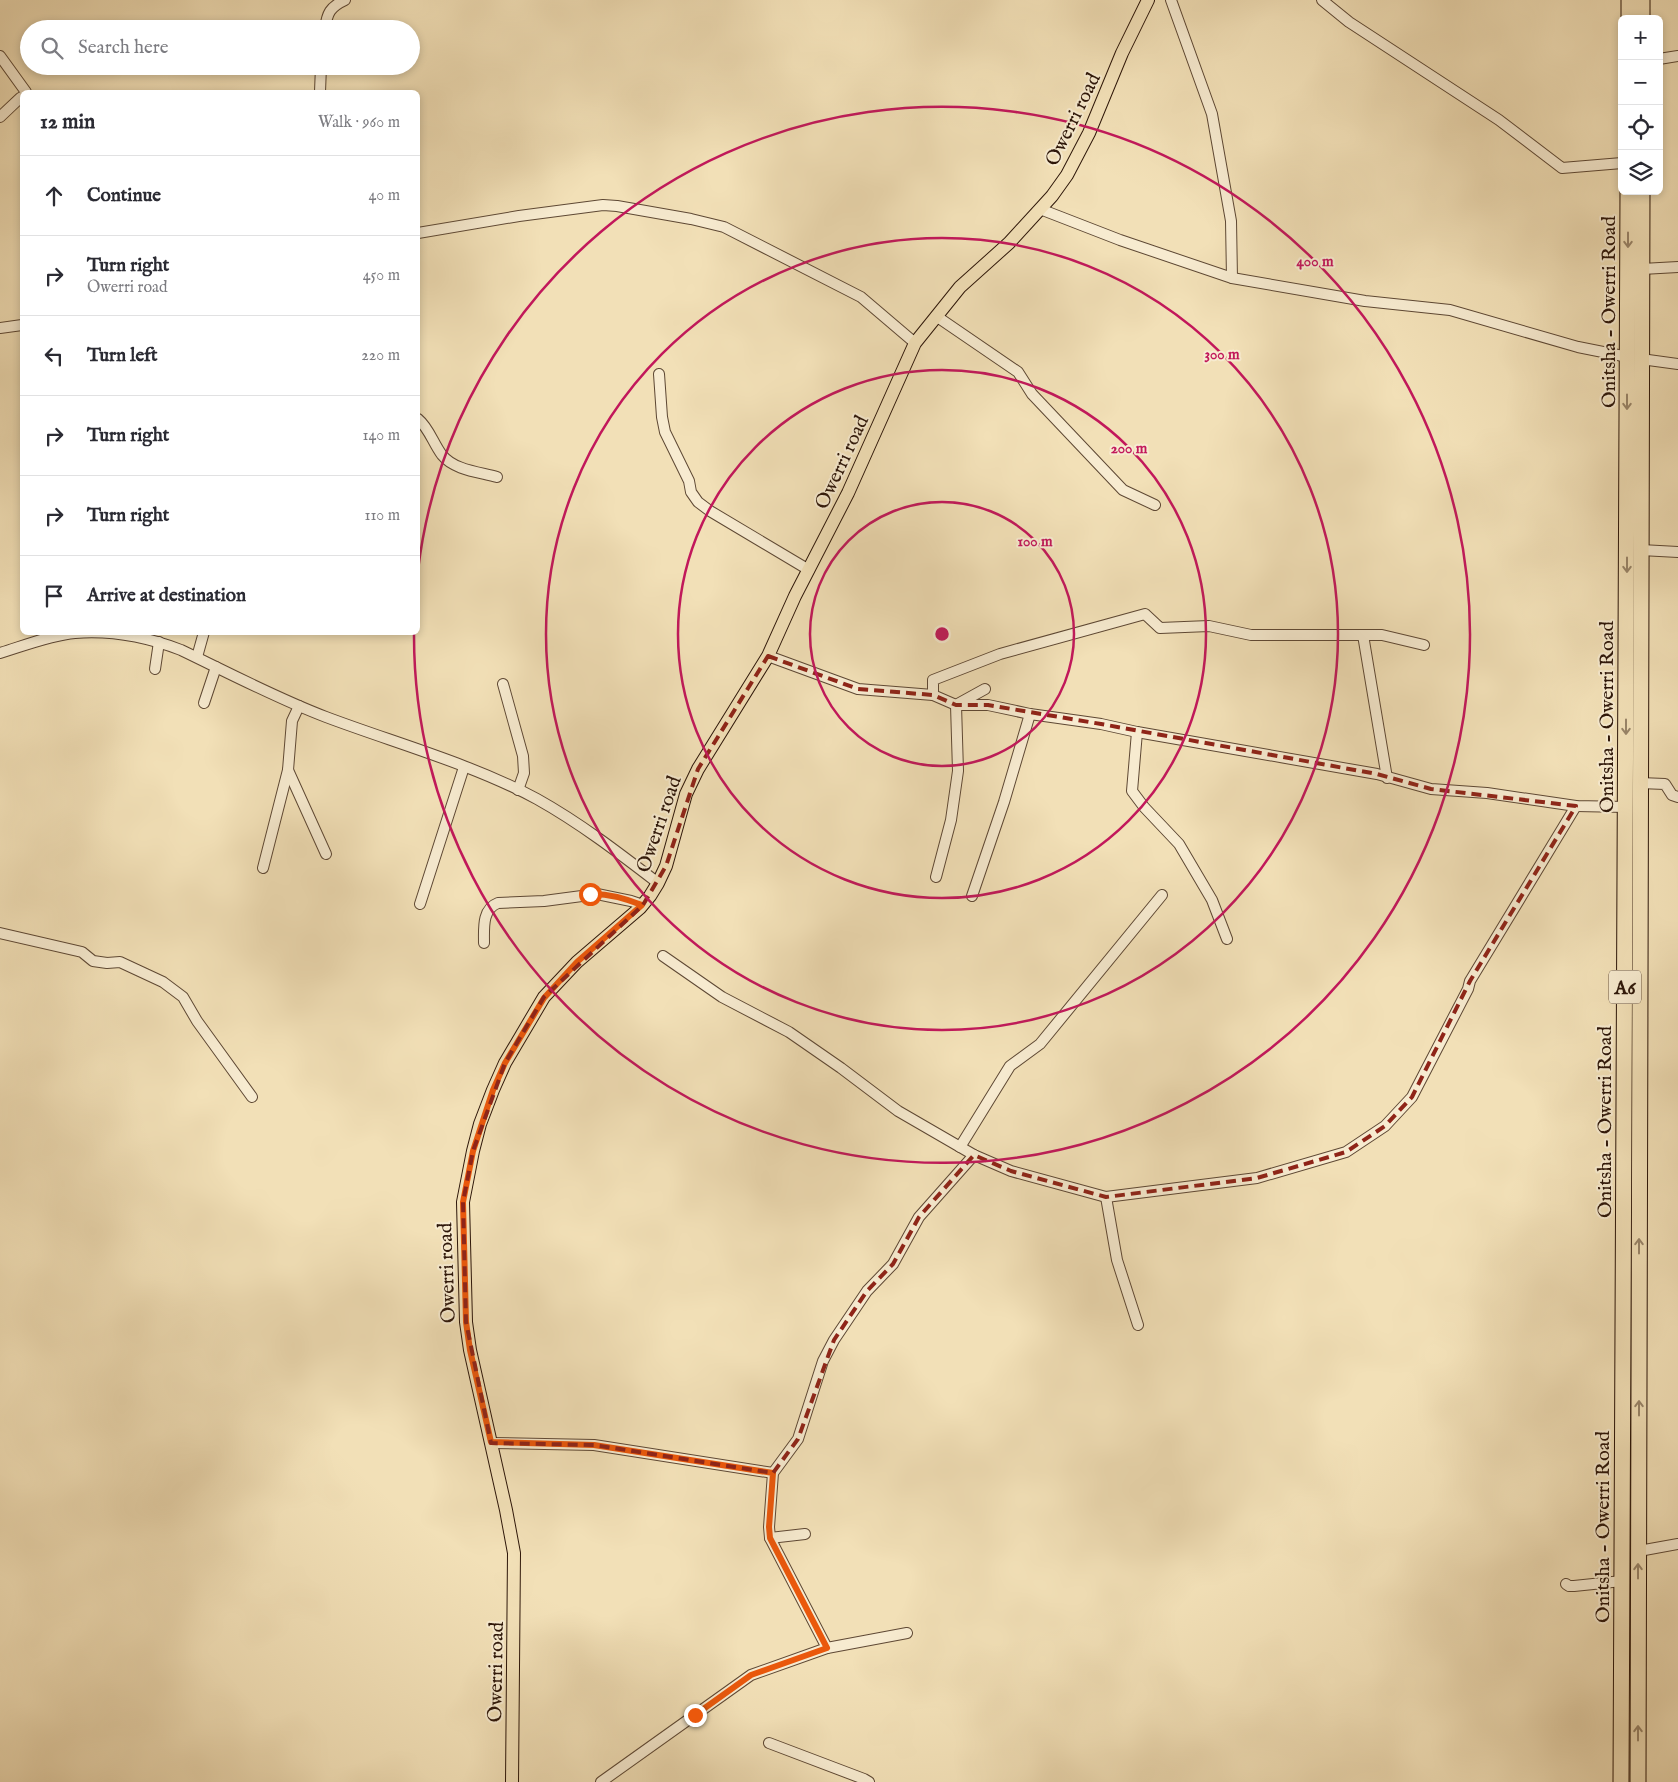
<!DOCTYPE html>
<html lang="en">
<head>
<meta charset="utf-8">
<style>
	:root { --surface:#fff; --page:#f7f7f7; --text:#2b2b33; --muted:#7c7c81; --line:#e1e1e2 }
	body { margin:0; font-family:"IM FELL English",serif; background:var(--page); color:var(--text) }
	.controls { position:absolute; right:15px; top:15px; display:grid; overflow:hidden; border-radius:8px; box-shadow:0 2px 8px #0003 }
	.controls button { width:45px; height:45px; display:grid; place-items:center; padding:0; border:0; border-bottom:1px solid var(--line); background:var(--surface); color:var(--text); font:25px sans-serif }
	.stop { position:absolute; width:15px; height:15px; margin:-11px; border:4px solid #ea580c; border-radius:50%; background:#fff }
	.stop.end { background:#ea580c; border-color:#fff; box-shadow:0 1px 5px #0008 }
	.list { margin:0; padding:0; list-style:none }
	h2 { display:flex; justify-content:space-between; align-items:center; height:65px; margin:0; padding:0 20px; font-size:21px }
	h2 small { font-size:16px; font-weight:400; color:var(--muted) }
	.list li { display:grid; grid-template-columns:32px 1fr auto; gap:15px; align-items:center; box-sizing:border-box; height:80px; padding:0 20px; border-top:1px solid var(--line) }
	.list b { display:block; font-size:19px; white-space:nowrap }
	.list p { margin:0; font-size:16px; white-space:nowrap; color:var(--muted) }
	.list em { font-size:16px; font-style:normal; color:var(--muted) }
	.icon { flex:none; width:28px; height:28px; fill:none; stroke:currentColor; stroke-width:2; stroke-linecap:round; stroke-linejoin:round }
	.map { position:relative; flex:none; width:1678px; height:1782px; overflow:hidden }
	.search { position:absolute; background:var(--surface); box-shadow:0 2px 8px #0003; left:20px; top:20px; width:400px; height:55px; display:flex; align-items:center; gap:12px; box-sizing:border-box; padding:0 18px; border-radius:28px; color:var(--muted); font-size:19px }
	.panel { position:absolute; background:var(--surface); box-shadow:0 2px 8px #0003; left:20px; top:90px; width:400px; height:545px; border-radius:8px }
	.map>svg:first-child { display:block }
</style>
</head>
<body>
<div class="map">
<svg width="1678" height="1782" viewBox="0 0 1678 1782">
	<rect width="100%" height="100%" fill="#f2e0b7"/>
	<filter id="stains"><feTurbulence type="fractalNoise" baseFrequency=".004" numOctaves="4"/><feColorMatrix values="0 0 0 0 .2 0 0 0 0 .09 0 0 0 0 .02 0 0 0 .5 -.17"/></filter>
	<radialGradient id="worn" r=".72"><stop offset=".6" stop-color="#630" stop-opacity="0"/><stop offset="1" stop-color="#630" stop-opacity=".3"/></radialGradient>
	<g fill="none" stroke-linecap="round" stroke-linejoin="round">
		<defs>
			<g id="minor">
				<path d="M1171,0L1212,114L1231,221L1232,278"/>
				<path d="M1322,0L1349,22L1499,120L1562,168L1622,163"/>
				<path d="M325,29C327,13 330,7 345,0"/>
				<path d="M0,56L26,92"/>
				<path d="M1659,59L1678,56"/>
				<path d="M320,92L321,66"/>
				<path d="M0,117L20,98L22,97"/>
				<path d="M1040,209L1120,240L1232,278L1365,301L1450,310L1578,347L1628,357"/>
				<path d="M418,233L519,216L603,205L617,206L691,219L724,227L861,297L915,343"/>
				<path d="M1642,269L1678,267"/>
				<path d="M936,316L1018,372L1032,394L1123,490L1155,505"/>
				<path d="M0,328L22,325"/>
				<path d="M1641,359L1678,364"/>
				<path d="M659,374L662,417L665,432L689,481L691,492L698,502L710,511L809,570"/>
				<path d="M418,419C429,428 433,443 442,455C454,470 479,472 497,477"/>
				<path d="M1641,550L1678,552"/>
				<path d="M1363,635L1387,778"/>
				<path d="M0,653C23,646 51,635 75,633C112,630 147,637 181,650C229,673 276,698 326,717C395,743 472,764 537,799C580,823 619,853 658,883"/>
				<path d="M768,656L858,689L933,695L956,705H988L1030,714L1101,724L1137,732L1377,774L1431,789L1487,793L1576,806L1626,807"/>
				<path d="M197,657L204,632"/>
				<path d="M155,669L159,642"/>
				<path d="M503,684L523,756L524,773L518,790"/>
				<path d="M933,695V680L1000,654L1145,614L1160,628L1209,626L1251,635H1382L1424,645"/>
				<path d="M204,703L216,667"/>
				<path d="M1137,732L1132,791L1144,807L1179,844L1212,900L1227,939"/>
				<path d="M288,770L326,854"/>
				<path d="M1640,783L1665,784L1672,795L1678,797"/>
				<path d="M263,868L288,770L292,721L299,706"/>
				<path d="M936,877L951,820L958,771L956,705L985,689"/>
				<path d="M972,896L1004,802L1030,714"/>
				<path d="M420,904L464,767"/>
				<path d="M0,933L82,952L93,961L107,963L120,962L163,982L183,997L197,1021L252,1097"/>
				<path d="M484,943C484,928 482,909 498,903L544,901L597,894L631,901L643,905"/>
				<path d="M663,956L722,997L789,1032L841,1068L898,1111L974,1155L1011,1171L1106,1197L1257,1178L1346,1152L1385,1126L1412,1097L1468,989L1470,981L1576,806"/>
				<path d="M960,1147L1010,1066L1040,1044L1162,895"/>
				<path d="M1106,1197L1117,1260L1138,1325"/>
				<path d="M491,1443L594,1445L773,1473"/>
				<path d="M770,1538L805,1534"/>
				<path d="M1639,1551L1678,1544"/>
				<path d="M1566,1584L1569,1586H1574L1622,1581"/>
				<path d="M827,1648L770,1538L769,1527L773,1473L798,1439L823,1361L834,1340L867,1291L893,1264L919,1217L974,1155"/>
				<path d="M769,1743L864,1779L869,1782"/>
				<path d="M601,1782L751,1675L827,1648L907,1633"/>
			</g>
			<path id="major" d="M512,1782L514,1553L506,1510L470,1350L466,1322L463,1202L473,1151L480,1124L493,1090L505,1063L544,997L577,962L640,908L650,896L658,883L666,866L686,794L698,769L768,656L795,596L848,493L915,343L960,287L1009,243L1052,196L1067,175L1089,133L1122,53L1148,0"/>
			<g id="highway">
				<path d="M1642,0V19"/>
				<path d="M1629,19V0"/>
				<path d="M1621,1782L1628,191"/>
				<path d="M1638,1782L1642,191"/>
			</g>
		</defs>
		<!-- minor casing -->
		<use href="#minor" stroke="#5e4834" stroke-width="12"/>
		<!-- major casing -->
		<use href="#major" stroke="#2d1609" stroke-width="14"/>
		<!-- highway casing -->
		<use href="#highway" stroke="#2d1609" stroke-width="17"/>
		<!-- minor -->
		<use href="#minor" stroke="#f7ebd0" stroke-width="10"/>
		<!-- major -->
		<use href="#major" stroke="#f2e0b7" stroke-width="12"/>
		<!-- highway -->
		<use href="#highway" stroke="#f2e0b7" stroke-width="15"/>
	</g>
	<!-- one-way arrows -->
	<defs><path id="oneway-shaft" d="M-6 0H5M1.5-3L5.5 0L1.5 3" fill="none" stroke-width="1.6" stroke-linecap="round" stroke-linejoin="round" transform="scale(1.25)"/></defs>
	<g stroke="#998569">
		<use href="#oneway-shaft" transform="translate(1628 240) rotate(90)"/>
		<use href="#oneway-shaft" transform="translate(1627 402) rotate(90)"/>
		<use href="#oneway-shaft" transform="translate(1627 565) rotate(90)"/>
		<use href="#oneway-shaft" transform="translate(1626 727) rotate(90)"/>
		<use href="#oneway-shaft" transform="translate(1639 1246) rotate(-90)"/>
		<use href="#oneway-shaft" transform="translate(1639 1408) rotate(-90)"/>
		<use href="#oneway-shaft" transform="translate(1638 1571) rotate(-90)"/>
		<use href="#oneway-shaft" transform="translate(1638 1733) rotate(-90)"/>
	</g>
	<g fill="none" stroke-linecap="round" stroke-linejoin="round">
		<!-- route -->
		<path stroke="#ea580c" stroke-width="6" d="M590,894C607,893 627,899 642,905L577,962L544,998L505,1063L493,1090L473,1151L463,1202L466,1322L470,1350L491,1442L594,1445L773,1473L769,1527L770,1538L827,1648L751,1675L695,1715"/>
	</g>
	<!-- marked area -->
	<path fill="none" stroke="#8f2418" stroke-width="4" stroke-dasharray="10 6" stroke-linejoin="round" d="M768,656L858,689L933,695L956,705H988L1101,724L1377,774L1431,789L1576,806L1470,981L1412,1097L1385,1126L1346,1152L1257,1178L1106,1197L1011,1171L974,1155L919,1217L893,1264L867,1291L834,1340L798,1439L773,1473L594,1445L491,1443L466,1322L463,1202L473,1151L505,1063L544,997L643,905L666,866L698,769Z"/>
	<!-- distance rings -->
	<g fill="none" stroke="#c2185b" stroke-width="2.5">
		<circle cx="942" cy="634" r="132"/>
		<circle cx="942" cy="634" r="264"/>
		<circle cx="942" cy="634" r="396"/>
		<path d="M418 570A528 528 0 1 1 414 634"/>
	</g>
	<g text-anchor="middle" stroke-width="4" stroke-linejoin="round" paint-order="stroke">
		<!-- shield labels -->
		<rect fill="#f7ebd0" stroke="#6a5645" stroke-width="1" x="1609" y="970.5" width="32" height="33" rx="4"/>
		<g font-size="19" font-weight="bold" fill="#2d1609">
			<text x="1625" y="994">A6</text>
		</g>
		<!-- street labels -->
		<g font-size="20" fill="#2d1609" stroke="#f7ebd0">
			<text transform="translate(1072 119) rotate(-64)" y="7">Owerri road</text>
			<text transform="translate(1608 312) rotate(-90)" y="7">Onitsha - Owerri Road</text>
			<text transform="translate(841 462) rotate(-65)" y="7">Owerri road</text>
			<text transform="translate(1606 717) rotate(-90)" y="7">Onitsha - Owerri Road</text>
			<text transform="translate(658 824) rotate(-71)" y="7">Owerri road</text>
			<text transform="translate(1604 1122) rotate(-90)" y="7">Onitsha - Owerri Road</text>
			<text transform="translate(446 1273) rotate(-92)" y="7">Owerri road</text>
			<text transform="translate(1602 1527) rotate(-90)" y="7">Onitsha - Owerri Road</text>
			<text transform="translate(495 1672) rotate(-89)" y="7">Owerri road</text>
		</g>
	</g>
	<circle cx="942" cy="634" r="8" fill="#c2185b" stroke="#f7ebd0" stroke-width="2.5"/>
	<g font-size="15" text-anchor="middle" font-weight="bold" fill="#c2185b" stroke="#f7ebd0" stroke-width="4" stroke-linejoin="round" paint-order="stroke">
		<text x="1315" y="266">400 m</text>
		<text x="1222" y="359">300 m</text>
		<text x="1129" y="453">200 m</text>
		<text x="1035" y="546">100 m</text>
	</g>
	<rect width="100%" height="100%" filter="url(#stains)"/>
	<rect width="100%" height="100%" fill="url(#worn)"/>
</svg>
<div class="controls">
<button>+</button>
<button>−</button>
<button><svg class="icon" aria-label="locate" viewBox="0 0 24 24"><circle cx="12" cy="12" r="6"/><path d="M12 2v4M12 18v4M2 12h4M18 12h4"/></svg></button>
<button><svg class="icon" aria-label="layers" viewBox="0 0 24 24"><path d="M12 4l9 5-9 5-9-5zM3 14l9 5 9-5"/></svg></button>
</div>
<div class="stop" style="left:590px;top:894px"></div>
<div class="stop end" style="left:695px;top:1715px"></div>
<div class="search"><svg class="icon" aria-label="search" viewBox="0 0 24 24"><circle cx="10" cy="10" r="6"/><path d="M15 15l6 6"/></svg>Search here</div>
<section class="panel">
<h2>12 min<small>Walk · 960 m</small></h2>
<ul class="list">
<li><svg class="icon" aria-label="ahead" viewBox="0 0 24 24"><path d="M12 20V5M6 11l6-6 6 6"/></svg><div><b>Continue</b></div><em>40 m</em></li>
<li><svg class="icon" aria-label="right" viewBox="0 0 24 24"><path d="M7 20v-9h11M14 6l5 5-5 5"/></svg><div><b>Turn right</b><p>Owerri road</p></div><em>450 m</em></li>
<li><svg class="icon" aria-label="left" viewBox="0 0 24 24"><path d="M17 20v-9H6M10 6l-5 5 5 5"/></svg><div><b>Turn left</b></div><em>220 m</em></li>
<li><svg class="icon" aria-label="right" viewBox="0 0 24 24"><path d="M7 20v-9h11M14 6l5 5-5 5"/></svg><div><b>Turn right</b></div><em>140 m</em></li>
<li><svg class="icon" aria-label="right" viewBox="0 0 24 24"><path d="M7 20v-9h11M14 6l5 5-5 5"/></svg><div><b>Turn right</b></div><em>110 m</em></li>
<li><svg class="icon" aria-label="arrive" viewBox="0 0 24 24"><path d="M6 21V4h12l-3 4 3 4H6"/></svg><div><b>Arrive at destination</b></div></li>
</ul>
</section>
</div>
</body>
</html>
